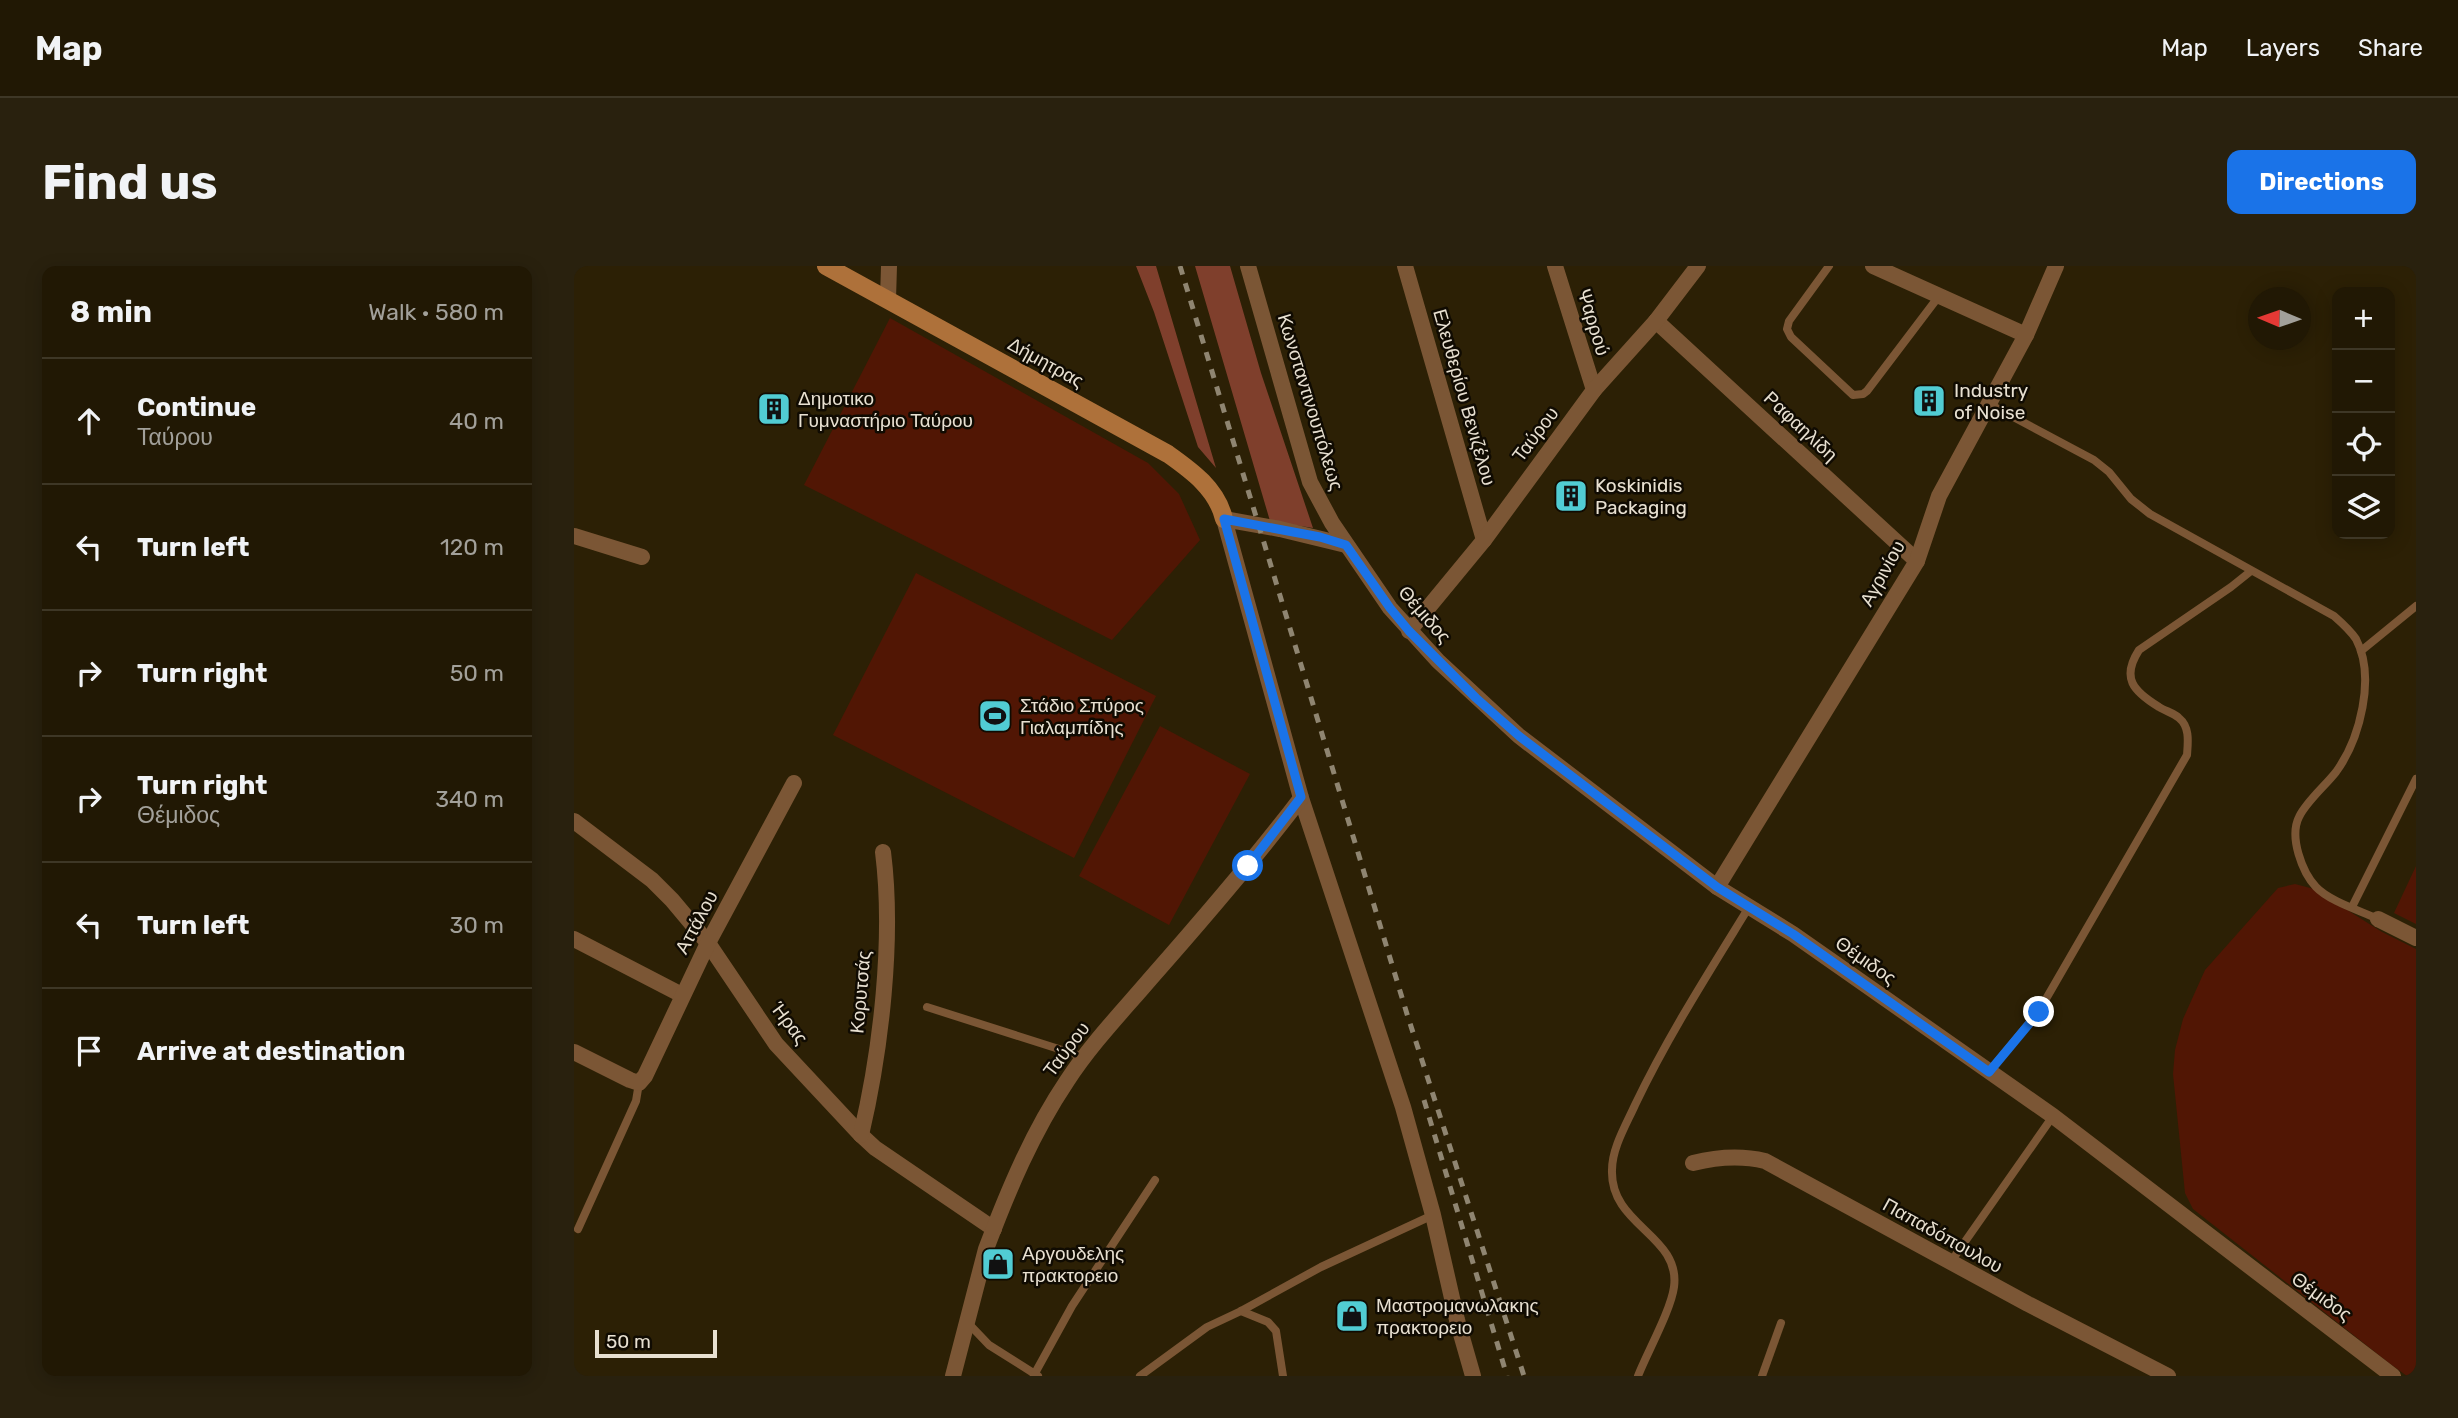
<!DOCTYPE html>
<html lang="en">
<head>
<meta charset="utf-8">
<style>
	:root { --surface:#211804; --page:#29210e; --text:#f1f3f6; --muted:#a2a09a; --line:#3e3726; --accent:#1a73e8 }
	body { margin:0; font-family:Rubik,sans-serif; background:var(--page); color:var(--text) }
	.controls { position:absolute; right:21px; top:21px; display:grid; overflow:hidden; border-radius:14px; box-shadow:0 4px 18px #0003 }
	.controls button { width:63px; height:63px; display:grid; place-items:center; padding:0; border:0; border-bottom:2px solid var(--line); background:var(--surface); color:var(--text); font:35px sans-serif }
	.compass { position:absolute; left:1674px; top:21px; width:63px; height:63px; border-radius:50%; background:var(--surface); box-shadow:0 4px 18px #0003; rotate:272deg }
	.scale { position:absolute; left:21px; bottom:18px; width:122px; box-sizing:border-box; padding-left:7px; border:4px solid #e8e0d1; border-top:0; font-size:19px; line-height:24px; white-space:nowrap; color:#e8e0d1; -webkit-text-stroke:5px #100b02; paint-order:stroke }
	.stop { position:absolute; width:21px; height:21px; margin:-16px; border:5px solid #1a73e8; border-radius:50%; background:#fff }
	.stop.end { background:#1a73e8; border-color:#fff; box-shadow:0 2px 7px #0008 }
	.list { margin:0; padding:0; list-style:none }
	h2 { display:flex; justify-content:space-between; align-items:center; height:91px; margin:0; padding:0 28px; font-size:30px }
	h2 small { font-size:23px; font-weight:400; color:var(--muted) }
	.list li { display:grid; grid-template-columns:46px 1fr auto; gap:21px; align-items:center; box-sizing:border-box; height:126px; padding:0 28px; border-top:2px solid var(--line) }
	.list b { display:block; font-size:26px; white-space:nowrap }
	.list p { margin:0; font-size:23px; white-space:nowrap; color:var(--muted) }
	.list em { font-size:23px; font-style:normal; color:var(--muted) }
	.icon { flex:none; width:38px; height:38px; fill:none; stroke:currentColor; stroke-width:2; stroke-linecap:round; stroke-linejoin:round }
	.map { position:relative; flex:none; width:1842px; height:1110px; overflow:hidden; border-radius:14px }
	header { display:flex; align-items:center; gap:42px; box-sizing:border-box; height:98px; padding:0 35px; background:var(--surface); border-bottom:2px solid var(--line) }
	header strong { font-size:33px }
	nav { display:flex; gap:38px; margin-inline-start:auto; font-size:24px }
	.intro { display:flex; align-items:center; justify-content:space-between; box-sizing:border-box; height:168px; padding:0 42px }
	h1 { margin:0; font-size:49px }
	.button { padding:18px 32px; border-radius:14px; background:var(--accent); color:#fff; font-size:24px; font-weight:700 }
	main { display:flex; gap:42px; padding:0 42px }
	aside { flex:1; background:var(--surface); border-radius:14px; box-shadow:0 4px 18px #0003 }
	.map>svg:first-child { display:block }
</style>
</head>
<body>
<header>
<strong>Map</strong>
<nav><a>Map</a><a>Layers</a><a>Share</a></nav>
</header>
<div class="intro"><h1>Find us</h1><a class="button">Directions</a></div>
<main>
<aside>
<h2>8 min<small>Walk · 580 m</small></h2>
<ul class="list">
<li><svg class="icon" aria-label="ahead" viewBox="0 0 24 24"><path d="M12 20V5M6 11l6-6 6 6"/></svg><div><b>Continue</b><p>Ταύρου</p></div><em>40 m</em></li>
<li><svg class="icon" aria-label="left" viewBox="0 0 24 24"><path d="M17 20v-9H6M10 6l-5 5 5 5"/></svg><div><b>Turn left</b></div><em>120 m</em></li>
<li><svg class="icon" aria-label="right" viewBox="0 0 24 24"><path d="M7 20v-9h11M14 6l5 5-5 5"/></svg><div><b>Turn right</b></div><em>50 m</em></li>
<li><svg class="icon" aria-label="right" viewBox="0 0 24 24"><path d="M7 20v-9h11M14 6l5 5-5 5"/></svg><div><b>Turn right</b><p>Θέμιδος</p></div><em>340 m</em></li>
<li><svg class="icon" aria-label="left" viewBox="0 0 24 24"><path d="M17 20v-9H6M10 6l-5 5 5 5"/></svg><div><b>Turn left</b></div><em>30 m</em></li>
<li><svg class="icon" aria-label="arrive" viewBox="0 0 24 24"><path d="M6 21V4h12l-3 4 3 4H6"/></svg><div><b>Arrive at destination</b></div></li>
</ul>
</aside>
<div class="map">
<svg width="1842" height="1110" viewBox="0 0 1842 1110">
	<rect width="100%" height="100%" fill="#2c2005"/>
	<!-- green -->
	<g fill="#511604">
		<path d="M316,52L574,197L605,228L626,274L538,374L230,219Z"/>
		<path d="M342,307L582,430L500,592L259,469Z"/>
		<path d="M586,460L676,508L595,659L505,610Z"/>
		<path d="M1842,600V658L1820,647Z"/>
		<path d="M1721,618L1740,623L1808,666L1842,683V1110H1833L1815,1097L1619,943L1611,927L1599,808L1601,784L1609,753L1631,704L1704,622Z"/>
	</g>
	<!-- forest -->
	<g fill="#7f3f2c">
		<path d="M562,0H582L642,202L624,181L580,46Z"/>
		<path d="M621,0H656L687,107L739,262L696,255Z"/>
	</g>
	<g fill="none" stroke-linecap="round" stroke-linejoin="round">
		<!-- lane -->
		<g stroke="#7b5635" stroke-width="8">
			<path d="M1255,0L1215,55L1213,63L1217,71L1279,129L1289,128L1293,125L1365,30"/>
			<path d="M1415,138L1520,194L1535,206L1557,233L1576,248L1760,350C1768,357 1776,364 1782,373C1802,411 1786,473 1762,506C1751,520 1732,536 1725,551C1715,571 1728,606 1742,621C1755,635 1787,645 1804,653"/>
			<path d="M1787,385L1842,340"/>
			<path d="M1778,641L1842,513"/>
			<path d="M353,741L510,791"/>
			<path d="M1415,806L1465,745L1613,489C1614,476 1616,461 1605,452C1600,447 1591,445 1585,441C1559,425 1547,412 1565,384L1657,321L1677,305"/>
			<path d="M4,963L62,835L65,817"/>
			<path d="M1376,997L1479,850"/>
			<path d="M667,1045L694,1056L702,1065L709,1110"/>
			<path d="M394,1057L415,1079L464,1110"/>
			<path d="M460,1109L498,1040L581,914"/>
			<path d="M566,1110L633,1061L667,1045L747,1001L859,949"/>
			<path d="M1064,1110C1073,1087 1097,1044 1100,1021C1107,969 1036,960 1038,904C1038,882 1052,859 1061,839C1094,770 1135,706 1175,641"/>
			<path d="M1188,1110L1207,1057"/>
		</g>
		<!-- street -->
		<g stroke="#7b5635" stroke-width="16">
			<path d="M674,0L736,216L758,257L816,342L864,395L945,470L1143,621L1219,668L1479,850L1819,1110"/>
			<path d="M831,0L910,274"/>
			<path d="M981,0L1020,124"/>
			<path d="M1299,0L1452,69"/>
			<path d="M314,33L315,0"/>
			<path d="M1082,55L1343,295"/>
			<path d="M0,270L68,291"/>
			<path d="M772,279L706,263L650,253L727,532L829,841L859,949L883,1054L899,1110"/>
			<path d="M835,365L910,274L1020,124L1082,55L1124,0"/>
			<path d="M0,555L78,614L98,634L134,677L202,778L287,869L301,882L420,963"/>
			<path d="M1143,621L1343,295L1365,230L1452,69L1482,0"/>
			<path d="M1804,653L1842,672"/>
			<path d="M0,673L108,729"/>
			<path d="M0,786L56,814L65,817L71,810L134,677L220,517"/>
			<path d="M287,869C307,784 320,673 309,586"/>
			<path d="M1119,897C1143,891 1166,889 1191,895L1454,1038L1594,1110"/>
			<path d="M379,1110L412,983C434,925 458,867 493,815C517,778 548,746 577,712C629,653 680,594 727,532"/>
		</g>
		<!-- secondary -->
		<path stroke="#ae713a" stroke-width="18" d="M252,0L594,188C618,205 643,223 650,253"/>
		<!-- rail -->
		<g stroke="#8f8571" stroke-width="5" stroke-dasharray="9 9" stroke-linecap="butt">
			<path d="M606,0L833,748L950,1110"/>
			<path d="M850,834L933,1110"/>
		</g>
	</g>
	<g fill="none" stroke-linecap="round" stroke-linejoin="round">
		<!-- route -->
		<path stroke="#1a73e8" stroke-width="9" d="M674,600L727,531L650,253L746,271L772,279L816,342L835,365L902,432L945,470L1143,621L1219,668L1415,806L1465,746"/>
	</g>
	<!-- icons -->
	<defs>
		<symbol id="building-square" viewBox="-11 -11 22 22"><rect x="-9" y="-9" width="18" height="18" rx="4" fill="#51ccd3" stroke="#100b02"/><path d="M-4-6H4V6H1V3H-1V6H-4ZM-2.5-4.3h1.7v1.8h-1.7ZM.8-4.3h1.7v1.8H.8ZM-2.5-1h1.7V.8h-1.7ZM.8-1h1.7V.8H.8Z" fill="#111"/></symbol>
		<symbol id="stadium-square" viewBox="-11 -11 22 22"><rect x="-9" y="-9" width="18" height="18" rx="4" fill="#51ccd3" stroke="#100b02"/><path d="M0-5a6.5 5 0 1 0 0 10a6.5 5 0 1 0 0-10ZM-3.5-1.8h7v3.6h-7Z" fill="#111"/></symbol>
		<symbol id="shop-square" viewBox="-11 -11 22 22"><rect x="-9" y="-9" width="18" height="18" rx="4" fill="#51ccd3" stroke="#100b02"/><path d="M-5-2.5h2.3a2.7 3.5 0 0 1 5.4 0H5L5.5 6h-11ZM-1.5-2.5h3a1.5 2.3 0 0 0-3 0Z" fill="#111"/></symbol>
	</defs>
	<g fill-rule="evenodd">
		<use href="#building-square" x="1336" y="116" width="38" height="38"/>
		<use href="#building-square" x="181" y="124" width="38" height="38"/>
		<use href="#building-square" x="978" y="211" width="38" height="38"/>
		<use href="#stadium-square" x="402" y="431" width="38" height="38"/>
		<use href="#shop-square" x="405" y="979" width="38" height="38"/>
		<use href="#shop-square" x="759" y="1031" width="38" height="38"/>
	</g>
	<g text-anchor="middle" stroke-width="5" stroke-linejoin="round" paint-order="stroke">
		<!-- street labels -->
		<g font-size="19" fill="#e8e0d1" stroke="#100b02">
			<text transform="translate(1020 56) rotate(73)" y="7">Ψαρρού</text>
			<text transform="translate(472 96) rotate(29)" y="7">Δήμητρας</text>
			<text transform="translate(891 131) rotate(74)" y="7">Ελευθερίου Βενιζέλου</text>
			<text transform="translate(737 136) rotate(73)" y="7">Κωνσταντινουπόλεως</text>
			<text transform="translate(1227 160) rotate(43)" y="7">Ραφαηλίδη</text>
			<text transform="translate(961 168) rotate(-53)" y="7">Ταύρου</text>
			<text transform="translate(1308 307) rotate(-61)" y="7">Αγρινίου</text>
			<text transform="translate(851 348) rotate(49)" y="7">Θέμιδος</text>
			<text transform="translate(122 656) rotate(-62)" y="7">Αττάλου</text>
			<text transform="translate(1292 694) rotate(35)" y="7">Θέμιδος</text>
			<text transform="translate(286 726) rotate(-85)" y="7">Κορυτσάς</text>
			<text transform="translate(216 757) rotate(53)" y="7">Ήρας</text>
			<text transform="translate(492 783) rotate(-53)" y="7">Ταύρου</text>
			<text transform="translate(1369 969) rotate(29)" y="7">Παπαδόπουλου</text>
			<text transform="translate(1748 1030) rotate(36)" y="7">Θέμιδος</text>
		</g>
		<!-- poi labels -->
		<g font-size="19" fill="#e8e0d1" stroke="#100b02" text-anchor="start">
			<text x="1380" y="131">Industry<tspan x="1380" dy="22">of Noise</tspan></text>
			<text x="224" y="139">Δημοτικο<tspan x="224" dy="22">Γυμναστήριο Ταύρου</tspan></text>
			<text x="1021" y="226">Koskinidis<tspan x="1021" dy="22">Packaging</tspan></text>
			<text x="446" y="446">Στάδιο Σπύρος<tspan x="446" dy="22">Γιαλαμπίδης</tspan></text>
			<text x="448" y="994">Αργουδελης<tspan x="448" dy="22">πρακτορειο</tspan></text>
			<text x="802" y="1046">Μαστρομανωλακης<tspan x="802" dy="22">πρακτορειο</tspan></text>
		</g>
	</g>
</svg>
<div class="controls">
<button>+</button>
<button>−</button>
<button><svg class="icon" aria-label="locate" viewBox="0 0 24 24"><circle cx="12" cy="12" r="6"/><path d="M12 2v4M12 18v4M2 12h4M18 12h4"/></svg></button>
<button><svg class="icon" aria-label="layers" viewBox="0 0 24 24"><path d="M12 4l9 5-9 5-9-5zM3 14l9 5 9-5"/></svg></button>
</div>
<svg class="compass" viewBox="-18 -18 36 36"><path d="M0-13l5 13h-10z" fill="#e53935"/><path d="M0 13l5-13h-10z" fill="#a2a09a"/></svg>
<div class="scale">50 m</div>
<div class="stop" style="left:674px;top:600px"></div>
<div class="stop end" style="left:1465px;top:746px"></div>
</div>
</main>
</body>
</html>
